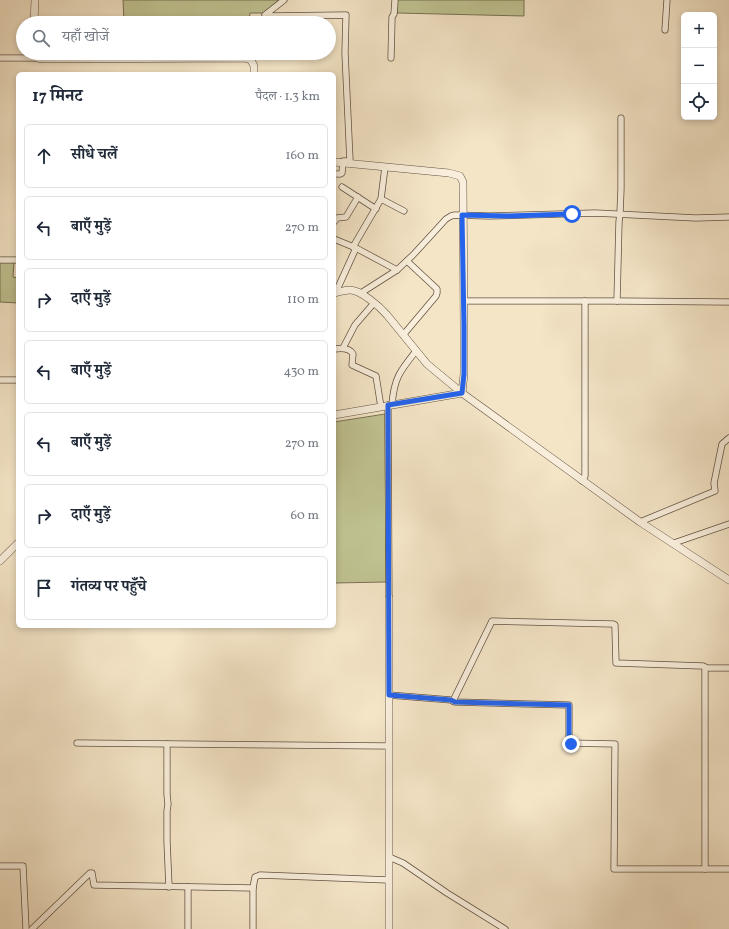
<!DOCTYPE html>
<html lang="hi">
<head>
<meta charset="utf-8">
<style>
	:root { --surface:#fff; --page:#f6f6f7; --text:#1f2937; --muted:#747a83; --line:#e0e1e3 }
	body { margin:0; font-family:Vollkorn,"Noto Serif Devanagari",serif; background:var(--page); color:var(--text) }
	.controls { position:absolute; right:12px; top:12px; display:grid; overflow:hidden; border-radius:6px; box-shadow:0 2px 6px #0003 }
	.controls button { width:36px; height:36px; display:grid; place-items:center; padding:0; border:0; border-bottom:1px solid var(--line); background:var(--surface); color:var(--text); font:20px sans-serif }
	.stop { position:absolute; width:12px; height:12px; margin:-9px; border:3px solid #2563eb; border-radius:50%; background:#fff }
	.stop.end { background:#2563eb; border-color:#fff; box-shadow:0 1px 4px #0008 }
	.list { margin:0; padding:0; list-style:none }
	h2 { display:flex; justify-content:space-between; align-items:center; height:52px; margin:0; padding:0 16px; font-size:17px }
	h2 small { font-size:13px; font-weight:400; color:var(--muted) }
	.list li { display:grid; grid-template-columns:26px 1fr auto; gap:12px; align-items:center; box-sizing:border-box; height:64px; margin:0 8px 8px; padding:0 8px; border:1px solid var(--line); border-radius:6px }
	.list b { display:block; font-size:15px; white-space:nowrap }
	.list em { font-size:13px; font-style:normal; color:var(--muted) }
	.icon { flex:none; width:22px; height:22px; fill:none; stroke:currentColor; stroke-width:2; stroke-linecap:round; stroke-linejoin:round }
	.map { position:relative; flex:none; width:729px; height:929px; overflow:hidden }
	.search { position:absolute; background:var(--surface); box-shadow:0 2px 6px #0003; left:16px; top:16px; width:320px; height:44px; display:flex; align-items:center; gap:10px; box-sizing:border-box; padding:0 14px; border-radius:22px; color:var(--muted); font-size:15px }
	.panel { position:absolute; background:var(--surface); box-shadow:0 2px 6px #0003; left:16px; top:72px; width:320px; height:556px; border-radius:6px }
	.map>svg:first-child { display:block }
</style>
</head>
<body>
<div class="map">
<svg width="729" height="929" viewBox="0 0 729 929">
	<rect width="100%" height="100%" fill="#f4e5c7"/>
	<filter id="stains"><feTurbulence type="fractalNoise" baseFrequency=".005" numOctaves="4"/><feColorMatrix values="0 0 0 0 .2 0 0 0 0 .09 0 0 0 0 .02 0 0 0 .5 -.17"/></filter>
	<radialGradient id="worn" r=".72"><stop offset=".6" stop-color="#630" stop-opacity="0"/><stop offset="1" stop-color="#630" stop-opacity=".3"/></radialGradient>
	<!-- green -->
	<g fill="#c0c392" stroke="#797254">
		<path d="M123,0H279L263,13H250L249,22L196,19L124,21Z"/>
		<path d="M397,0H524V16L397,13Z"/>
		<path d="M0,262H14L13,277L18,278V303L0,302Z"/>
		<path d="M385,414L386,582L334,583V422Z"/>
	</g>
	<g fill="none" stroke-linecap="round" stroke-linejoin="round">
		<defs>
			<g id="minor">
				<path d="M284,0L265,15L266,16L346,15L345,53L350,161H343L342,173L340,174H334"/>
				<path d="M665,30L667,0"/>
				<path d="M0,58H37"/>
				<path d="M391,58L392,17L394,14L395,0"/>
				<path d="M342,187L376,209"/>
				<path d="M381,199L404,211"/>
				<path d="M334,222L337,218L346,217L358,197"/>
				<path d="M334,239L356,248L397,270"/>
				<path d="M353,247L381,199L385,167"/>
				<path d="M0,260H18"/>
				<path d="M336,292L356,248"/>
				<path d="M361,293L397,270L413,255L446,219L451,216L455,215L489,216L595,213L696,218L729,217"/>
				<path d="M464,301H585"/>
				<path d="M617,301L729,302"/>
				<path d="M404,334L436,296L437,293V289L407,261"/>
				<path d="M343,348L355,325L374,303"/>
				<path d="M334,349C341,348 350,348 353,354L352,365L376,376L381,407"/>
				<path d="M0,380H18"/>
				<path d="M388,405L389,598"/>
				<path d="M392,405C394,378 400,371 416,351"/>
				<path d="M582,481L585,476V301H617L619,222L620,213L621,189V118"/>
				<path d="M640,522L715,491L714,483L722,444L729,438"/>
				<path d="M674,543L729,524"/>
				<path d="M389,695L451,700L455,702L569,705V743L615,744L614,869H729"/>
				<path d="M453,701L492,621L613,624L615,625V627L616,663L703,666L707,668H729"/>
				<path d="M77,743L389,746"/>
				<path d="M167,744V794L168,804L167,811V841L169,887"/>
				<path d="M389,857L403,863L447,893L505,929"/>
				<path d="M0,866H23L26,929"/>
				<path d="M705,869V668"/>
				<path d="M188,887V929"/>
				<path d="M32,929L90,873H92L94,885L253,888"/>
				<path d="M253,929V888L255,877L260,875L389,880"/>
			</g>
			<g id="tertiary">
				<path d="M34,23L35,0"/>
				<path d="M35,53L37,58L43,59L245,58L251,60L254,66V74"/>
				<path d="M334,162L449,173L460,176L463,182L464,326V374L462,393L334,415"/>
				<path d="M334,293C339,292 345,290 350,290C361,290 380,307 387,315L427,364L462,393L640,522L729,580"/>
				<path d="M0,561L18,543"/>
				<path d="M389,929V598"/>
			</g>
		</defs>
		<!-- minor casing -->
		<use href="#minor" stroke="#625243" stroke-width="7"/>
		<!-- tertiary casing -->
		<use href="#tertiary" stroke="#625243" stroke-width="8"/>
		<!-- minor -->
		<use href="#minor" stroke="#f8eedb" stroke-width="5.5"/>
		<!-- tertiary -->
		<use href="#tertiary" stroke="#f8eedb" stroke-width="7"/>
	</g>
	<g fill="none" stroke-linecap="round" stroke-linejoin="round">
		<!-- route -->
		<path stroke="#2563eb" stroke-width="5" d="M571,744L569,743V705L455,702L451,700L389,695L388,405L462,393L464,374V326L462,215L507,216L572,214"/>
	</g>
	<rect width="100%" height="100%" filter="url(#stains)"/>
	<rect width="100%" height="100%" fill="url(#worn)"/>
</svg>
<div class="controls">
<button>+</button>
<button>−</button>
<button><svg class="icon" aria-label="locate" viewBox="0 0 24 24"><circle cx="12" cy="12" r="6"/><path d="M12 2v4M12 18v4M2 12h4M18 12h4"/></svg></button>
</div>
<div class="stop" style="left:572px;top:214px"></div>
<div class="stop end" style="left:571px;top:744px"></div>
<div class="search"><svg class="icon" aria-label="search" viewBox="0 0 24 24"><circle cx="10" cy="10" r="6"/><path d="M15 15l6 6"/></svg>यहाँ खोजें</div>
<section class="panel">
<h2>17 मिनट<small>पैदल · 1.3 km</small></h2>
<ul class="list">
<li><svg class="icon" aria-label="ahead" viewBox="0 0 24 24"><path d="M12 20V5M6 11l6-6 6 6"/></svg><div><b>सीधे चलें</b></div><em>160 m</em></li>
<li><svg class="icon" aria-label="left" viewBox="0 0 24 24"><path d="M17 20v-9H6M10 6l-5 5 5 5"/></svg><div><b>बाएँ मुड़ें</b></div><em>270 m</em></li>
<li><svg class="icon" aria-label="right" viewBox="0 0 24 24"><path d="M7 20v-9h11M14 6l5 5-5 5"/></svg><div><b>दाएँ मुड़ें</b></div><em>110 m</em></li>
<li><svg class="icon" aria-label="left" viewBox="0 0 24 24"><path d="M17 20v-9H6M10 6l-5 5 5 5"/></svg><div><b>बाएँ मुड़ें</b></div><em>430 m</em></li>
<li><svg class="icon" aria-label="left" viewBox="0 0 24 24"><path d="M17 20v-9H6M10 6l-5 5 5 5"/></svg><div><b>बाएँ मुड़ें</b></div><em>270 m</em></li>
<li><svg class="icon" aria-label="right" viewBox="0 0 24 24"><path d="M7 20v-9h11M14 6l5 5-5 5"/></svg><div><b>दाएँ मुड़ें</b></div><em>60 m</em></li>
<li><svg class="icon" aria-label="arrive" viewBox="0 0 24 24"><path d="M6 21V4h12l-3 4 3 4H6"/></svg><div><b>गंतव्य पर पहुँचे</b></div></li>
</ul>
</section>
</div>
</body>
</html>
